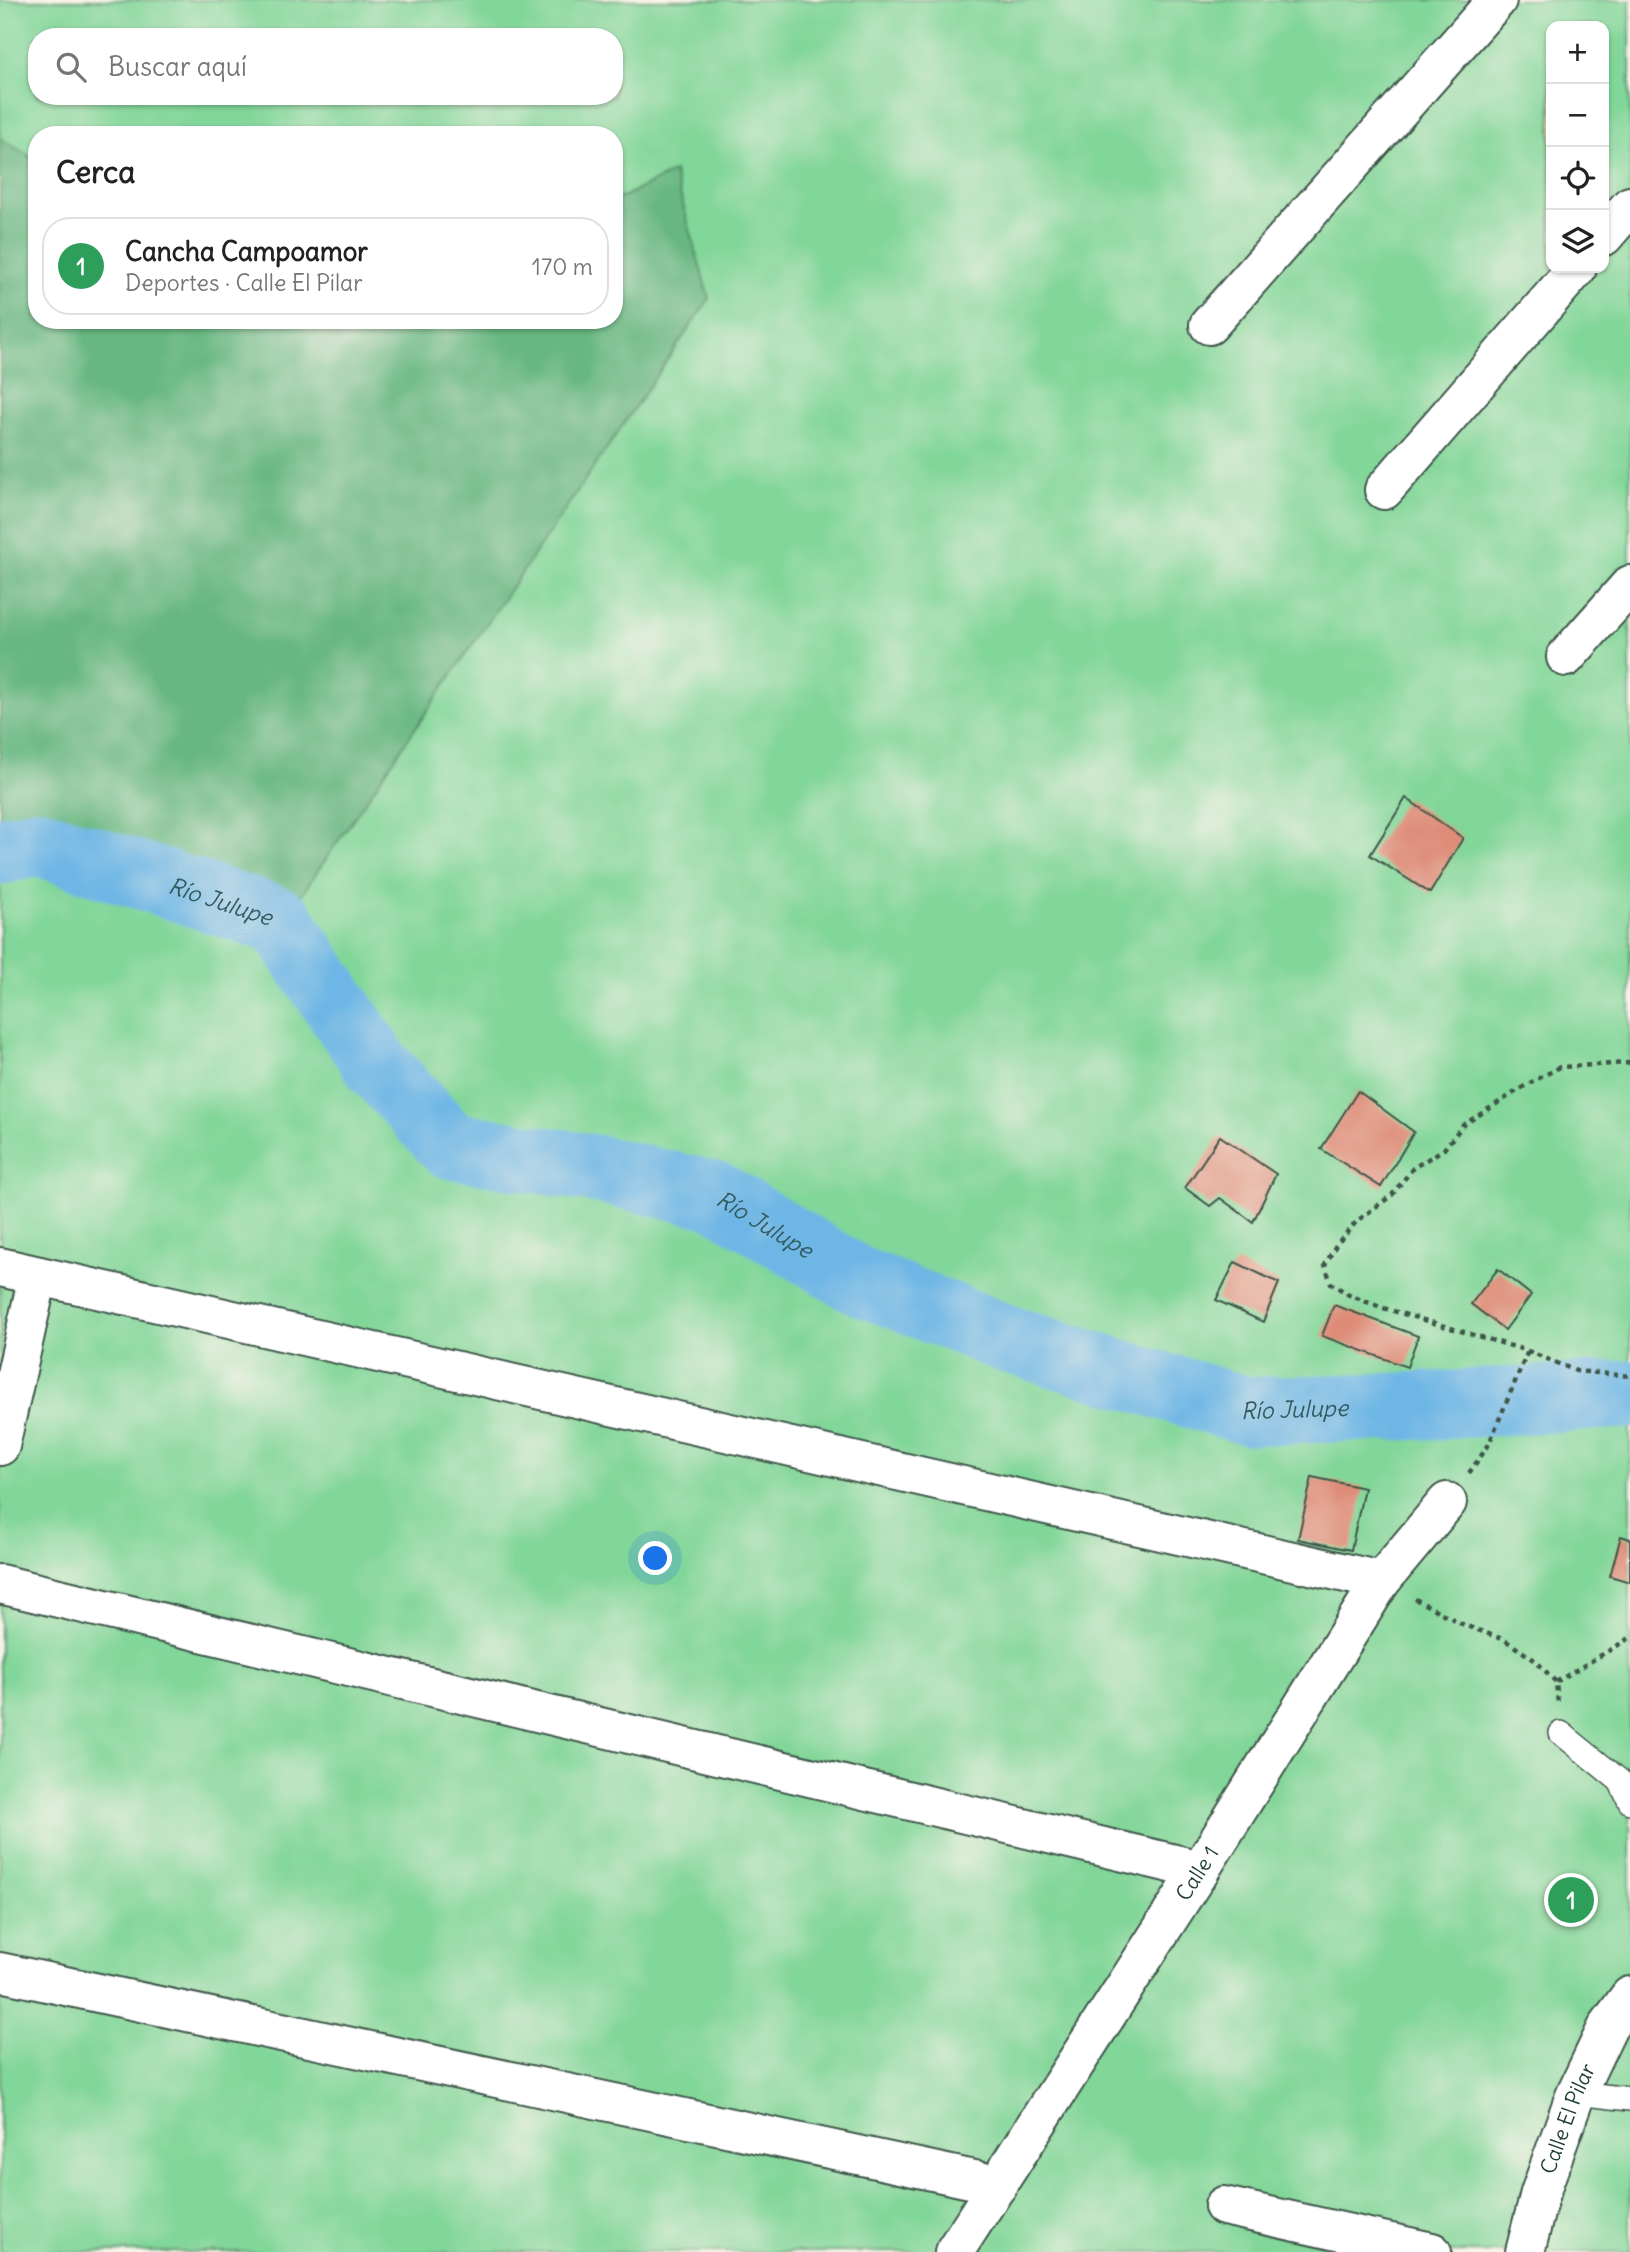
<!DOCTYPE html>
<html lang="es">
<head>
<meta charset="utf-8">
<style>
	:root { --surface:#fff; --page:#f6f6f6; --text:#222; --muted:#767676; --line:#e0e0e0; --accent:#1f6fb2 }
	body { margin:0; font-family:Delius,sans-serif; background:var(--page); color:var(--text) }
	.controls { position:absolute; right:21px; top:21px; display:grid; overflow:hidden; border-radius:14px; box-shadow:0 2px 5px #0004 }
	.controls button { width:63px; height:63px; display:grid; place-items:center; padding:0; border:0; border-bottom:2px solid var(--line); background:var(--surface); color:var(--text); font:35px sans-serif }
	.you { position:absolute; left:656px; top:1559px; width:24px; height:24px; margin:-18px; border:5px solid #fff; border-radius:50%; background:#1a73e8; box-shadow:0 0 0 10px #1a73e833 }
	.badge { display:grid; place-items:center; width:46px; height:46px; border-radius:50%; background:var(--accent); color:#fff; font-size:23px; font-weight:700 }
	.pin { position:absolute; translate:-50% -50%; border:4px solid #fff; box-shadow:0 2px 7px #0006 }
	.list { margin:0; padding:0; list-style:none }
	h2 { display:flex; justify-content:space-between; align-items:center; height:91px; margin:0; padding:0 28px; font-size:30px }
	h2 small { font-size:23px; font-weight:400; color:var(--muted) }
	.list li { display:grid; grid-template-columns:46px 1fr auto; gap:21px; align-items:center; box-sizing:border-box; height:98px; margin:0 14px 14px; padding:0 14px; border:2px solid var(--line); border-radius:28px }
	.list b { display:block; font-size:26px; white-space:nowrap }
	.list p { margin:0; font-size:23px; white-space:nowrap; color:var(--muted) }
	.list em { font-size:23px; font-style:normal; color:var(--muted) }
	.icon { flex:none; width:38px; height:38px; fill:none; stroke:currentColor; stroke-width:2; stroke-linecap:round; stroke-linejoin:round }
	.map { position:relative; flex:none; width:1630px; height:2252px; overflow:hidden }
	.search { position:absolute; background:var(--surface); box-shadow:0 2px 5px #0004; left:28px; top:28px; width:595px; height:77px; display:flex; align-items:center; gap:18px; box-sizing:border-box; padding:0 24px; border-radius:28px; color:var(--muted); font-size:26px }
	.panel { position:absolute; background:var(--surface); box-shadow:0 2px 5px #0004; left:28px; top:126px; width:595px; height:203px; border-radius:28px }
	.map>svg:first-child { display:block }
</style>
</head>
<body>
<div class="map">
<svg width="1630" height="2252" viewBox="0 0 1630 2252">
	<rect width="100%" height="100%" fill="#f7f3e8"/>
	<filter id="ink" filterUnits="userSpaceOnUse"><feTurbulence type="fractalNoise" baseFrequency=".0143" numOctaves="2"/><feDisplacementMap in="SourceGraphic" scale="14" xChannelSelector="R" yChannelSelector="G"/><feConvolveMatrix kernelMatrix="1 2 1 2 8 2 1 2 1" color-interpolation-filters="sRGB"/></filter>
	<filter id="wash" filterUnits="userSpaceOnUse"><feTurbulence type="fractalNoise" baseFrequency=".00686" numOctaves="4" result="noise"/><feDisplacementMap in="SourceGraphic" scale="28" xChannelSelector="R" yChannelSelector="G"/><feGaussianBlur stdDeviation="1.57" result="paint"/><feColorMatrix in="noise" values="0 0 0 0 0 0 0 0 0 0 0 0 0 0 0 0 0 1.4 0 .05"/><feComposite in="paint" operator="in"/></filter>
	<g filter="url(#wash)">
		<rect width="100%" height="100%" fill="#ede1c2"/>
		<!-- green -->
		<path fill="#81d699" stroke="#508a66" stroke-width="2" fill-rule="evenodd" d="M0,0H1630V2252H0ZM1551,26H1604V268H1551ZM37,37H614V96H37ZM37,135H614V320H37Z"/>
		<!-- forest -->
		<path fill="#68b781" stroke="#447a5a" stroke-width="2" d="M0,138L37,161V320H614V201L674,172L709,299L295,904L35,819L0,832Z"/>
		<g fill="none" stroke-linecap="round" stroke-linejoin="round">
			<!-- river -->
			<path stroke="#6db6e5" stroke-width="68" id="s1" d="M0,851L38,842L280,921L379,1068L450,1145L597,1169L717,1196L857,1280L1010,1340L1247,1411L1445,1405L1630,1394"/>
		</g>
		<g id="blocks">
			<!-- building -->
			<g fill="#de8c78">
				<path d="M1406,798L1463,838L1430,893L1370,855Z"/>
				<path d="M1358,1091L1414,1132L1381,1187L1321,1149Z"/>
				<path d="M1220,1136L1276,1174L1253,1222L1220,1198L1210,1206L1185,1188Z"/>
				<path d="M1235,1262L1279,1283L1263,1322L1216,1300Z"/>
				<path d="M1498,1269L1531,1295L1505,1330L1471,1304Z"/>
				<path d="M1334,1305L1418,1336L1407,1367L1322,1336Z"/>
				<path d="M1312,1477L1364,1488L1351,1550L1298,1539Z"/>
				<path d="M1621,1536L1630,1539V1582L1610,1576Z"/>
			</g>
		</g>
	</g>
	<g filter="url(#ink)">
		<use href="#blocks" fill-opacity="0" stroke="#3e5649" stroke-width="2"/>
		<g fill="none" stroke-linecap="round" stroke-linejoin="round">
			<defs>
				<g id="service">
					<path d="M1561,1733L1620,1781L1630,1802"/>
					<path d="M1576,2093L1630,2099"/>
				</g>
				<g id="minor">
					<path d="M1604,236L1630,206"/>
					<path d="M1209,325L1497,0"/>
					<path d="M1384,490L1577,268"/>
					<path d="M1566,657L1630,585"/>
					<path d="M0,1267L1381,1581"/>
					<path d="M0,1446L38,1276"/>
					<path d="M0,1584L1200,1870"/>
					<path d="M0,1972L998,2185"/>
					<path d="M1224,2206L1432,2252"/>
					<path id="s2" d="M954,2252L1200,1870L1381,1581L1447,1502"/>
					<path id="s3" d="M1525,2252L1540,2193L1576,2093L1608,2026L1630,1996"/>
				</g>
			</defs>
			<!-- service casing -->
			<use href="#service" stroke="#3e5649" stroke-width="26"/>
			<!-- minor casing -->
			<use href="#minor" stroke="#3e5649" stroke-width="42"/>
			<!-- path -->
			<g stroke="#3e5649" stroke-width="4.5" stroke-dasharray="5 5" stroke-linecap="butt">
				<path d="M1630,1063L1560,1067L1528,1084L1463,1125L1444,1149L1413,1168L1392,1195L1357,1221L1336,1245L1325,1265L1331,1283L1349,1295L1380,1307L1528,1351L1576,1371L1630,1376"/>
				<path d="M1469,1473L1488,1446L1528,1351"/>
				<path d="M1415,1599L1464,1625L1505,1640L1536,1661L1556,1682L1558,1704"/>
				<path d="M1556,1682L1630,1638"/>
			</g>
			<!-- service -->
			<use href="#service" stroke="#fff" stroke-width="23"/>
			<!-- minor -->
			<use href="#minor" stroke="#fff" stroke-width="38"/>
		</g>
	</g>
	<g text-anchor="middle" stroke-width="6" stroke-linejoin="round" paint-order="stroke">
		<!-- street labels -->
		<g font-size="21" fill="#1f3d34" stroke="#f7f3e8">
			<text dy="7" stroke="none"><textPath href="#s2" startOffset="450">Calle 1</textPath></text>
			<text dy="7" stroke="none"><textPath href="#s3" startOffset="140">Calle El Pilar</textPath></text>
		</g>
		<!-- water labels -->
		<g font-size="23" font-style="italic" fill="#325b60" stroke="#f7f3e8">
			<text dy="8" stroke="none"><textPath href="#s1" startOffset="231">Río Julupe</textPath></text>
			<text dy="8" stroke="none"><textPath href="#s1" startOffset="903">Río Julupe</textPath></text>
			<text dy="8" stroke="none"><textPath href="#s1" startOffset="1470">Río Julupe</textPath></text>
		</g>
	</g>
</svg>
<div class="controls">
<button>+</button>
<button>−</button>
<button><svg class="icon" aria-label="locate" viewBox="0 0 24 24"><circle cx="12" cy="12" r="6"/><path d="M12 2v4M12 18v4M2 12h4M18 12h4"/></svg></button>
<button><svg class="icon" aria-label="layers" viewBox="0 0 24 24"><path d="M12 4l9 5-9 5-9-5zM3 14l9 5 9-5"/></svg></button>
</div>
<div class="you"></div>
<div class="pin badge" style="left:1571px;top:1900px;background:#2e9e5b">1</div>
<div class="search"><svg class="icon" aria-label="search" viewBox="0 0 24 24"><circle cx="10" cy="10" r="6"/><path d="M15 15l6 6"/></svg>Buscar aquí</div>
<section class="panel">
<h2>Cerca<small></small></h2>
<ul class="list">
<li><span class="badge" style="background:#2e9e5b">1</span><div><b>Cancha Campoamor</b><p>Deportes · Calle El Pilar</p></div><em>170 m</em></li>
</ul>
</section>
</div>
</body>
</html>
